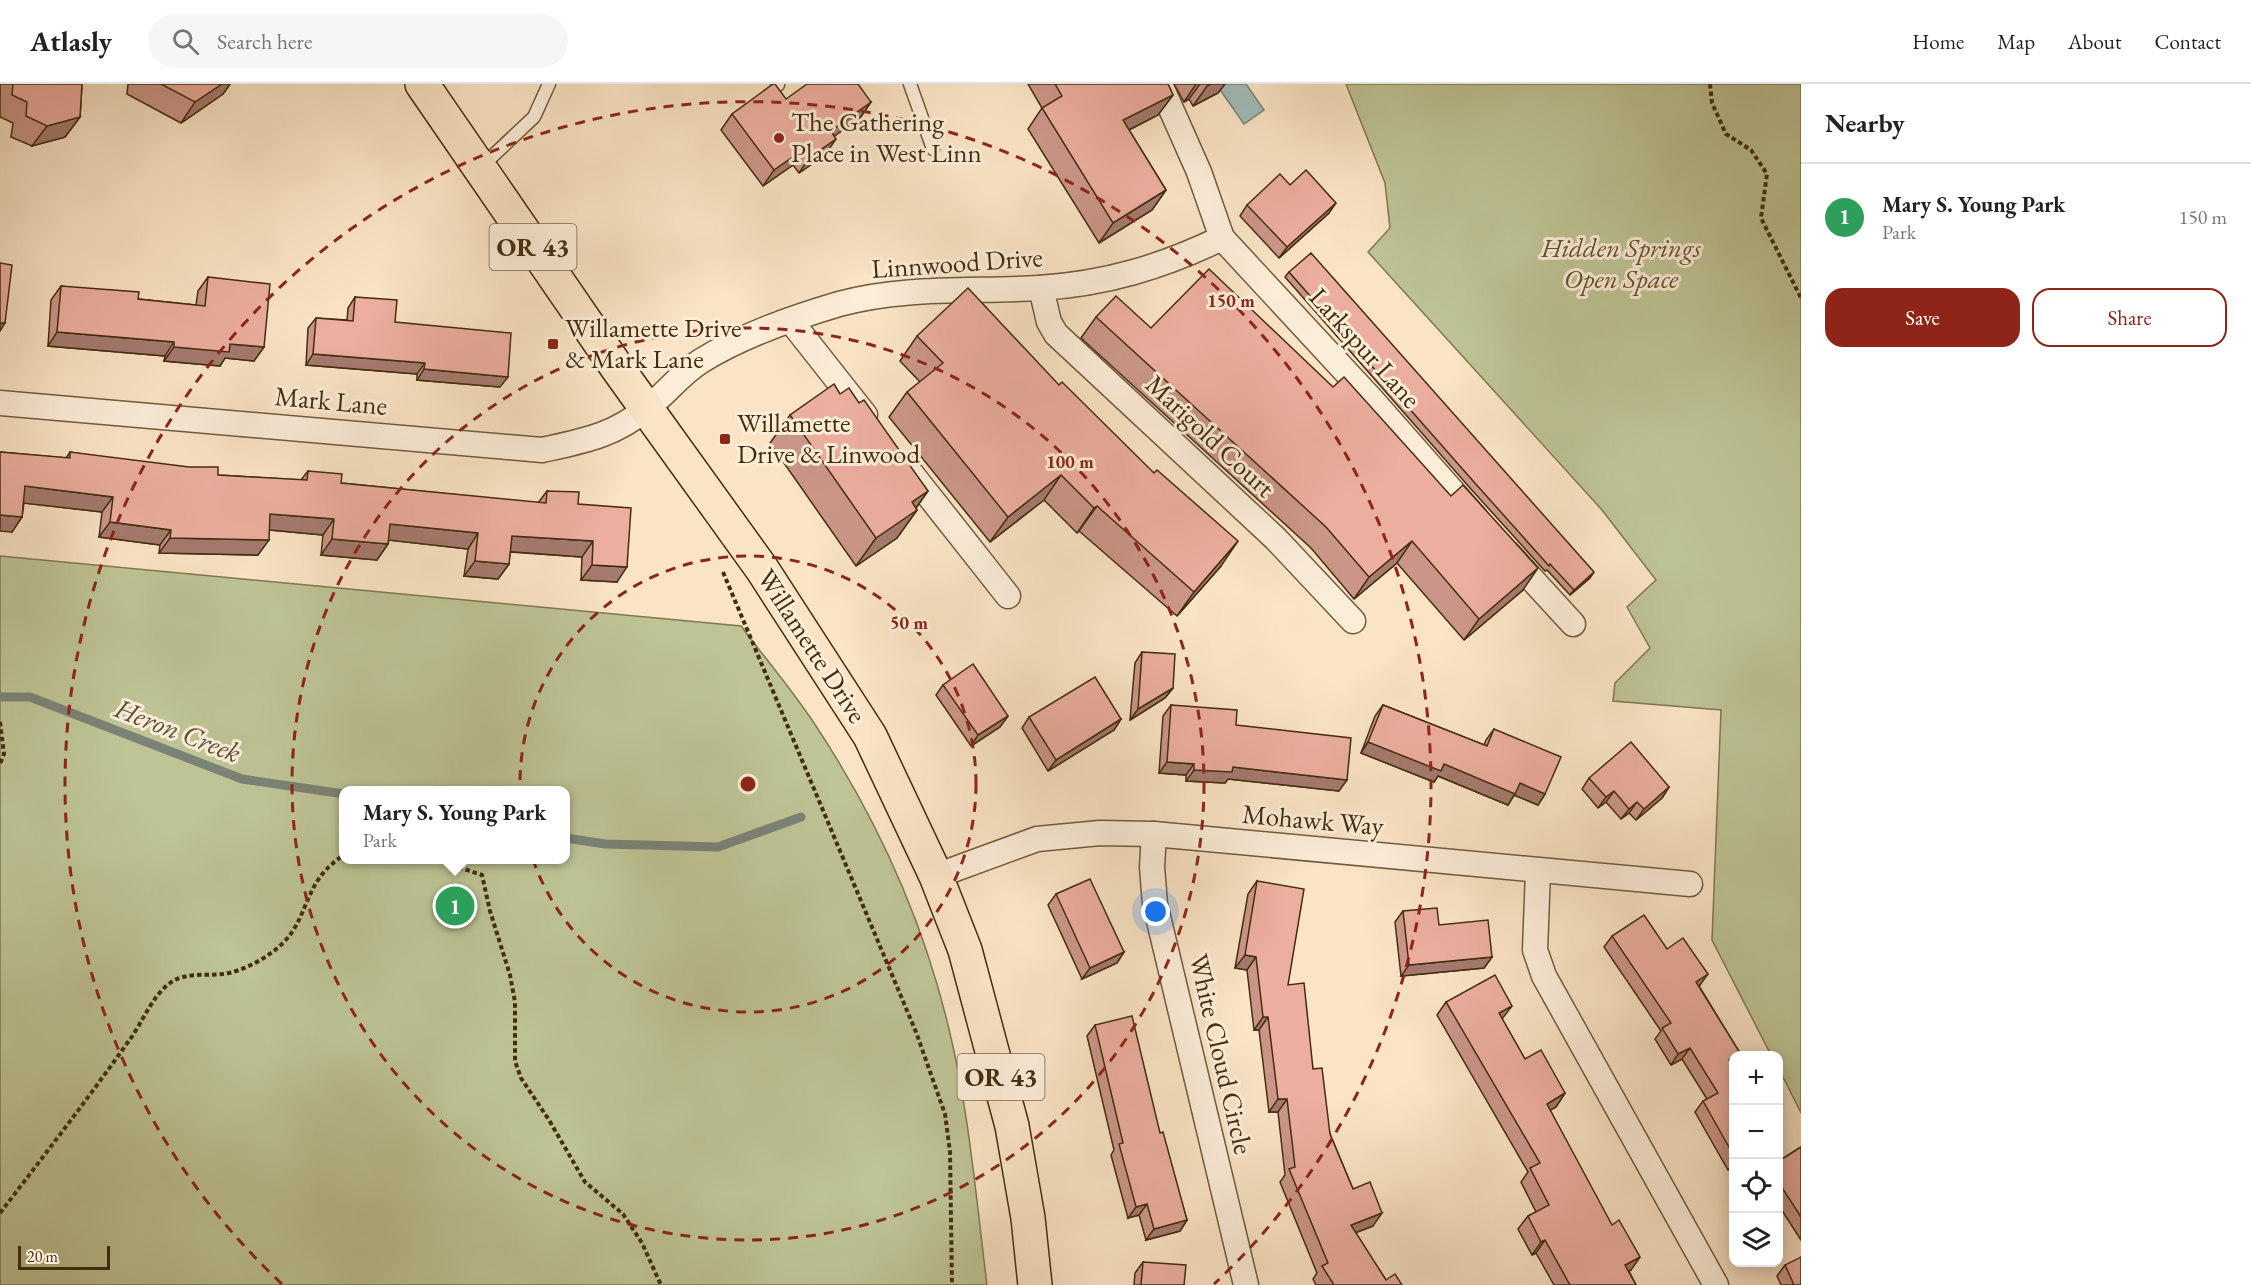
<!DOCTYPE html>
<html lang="en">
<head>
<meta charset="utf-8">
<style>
	:root { --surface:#fff; --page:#f6f6f6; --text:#222; --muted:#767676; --line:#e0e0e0; --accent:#8f2418 }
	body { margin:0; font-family:"EB Garamond",serif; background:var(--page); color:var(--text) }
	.controls { position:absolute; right:18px; bottom:18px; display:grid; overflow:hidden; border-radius:12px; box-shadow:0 3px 15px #0003 }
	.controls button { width:54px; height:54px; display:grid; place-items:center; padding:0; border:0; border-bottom:2px solid var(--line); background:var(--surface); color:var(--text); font:30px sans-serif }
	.scale { position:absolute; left:18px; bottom:15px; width:92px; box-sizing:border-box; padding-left:6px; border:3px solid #432d0e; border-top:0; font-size:16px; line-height:21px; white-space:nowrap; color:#432d0e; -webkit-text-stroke:4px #fcedd9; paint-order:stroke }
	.you { position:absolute; left:1156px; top:828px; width:21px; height:21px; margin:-15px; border:4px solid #fff; border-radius:50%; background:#1a73e8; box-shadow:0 0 0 9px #1a73e833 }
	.badge { display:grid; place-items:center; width:39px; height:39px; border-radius:50%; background:var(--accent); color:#fff; font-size:20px; font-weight:700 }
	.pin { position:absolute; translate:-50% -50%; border:3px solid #fff; box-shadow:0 2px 6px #0006 }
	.popup { position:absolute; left:339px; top:702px; width:231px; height:78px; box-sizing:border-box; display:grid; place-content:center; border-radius:12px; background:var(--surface); filter:drop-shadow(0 2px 4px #0005); font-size:20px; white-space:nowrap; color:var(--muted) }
	.popup b { font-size:22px; color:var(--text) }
	.popup::after { content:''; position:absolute; left:50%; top:100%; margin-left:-12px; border:12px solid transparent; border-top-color:var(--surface) }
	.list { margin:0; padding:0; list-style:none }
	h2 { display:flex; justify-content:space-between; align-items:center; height:78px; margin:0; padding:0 24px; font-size:26px }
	h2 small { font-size:20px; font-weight:400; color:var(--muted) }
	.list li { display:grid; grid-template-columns:39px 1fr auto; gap:18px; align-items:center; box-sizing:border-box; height:108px; padding:0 24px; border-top:2px solid var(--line) }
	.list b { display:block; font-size:22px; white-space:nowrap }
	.list p { margin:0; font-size:20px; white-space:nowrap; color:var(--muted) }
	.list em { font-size:20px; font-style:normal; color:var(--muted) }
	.actions { display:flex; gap:12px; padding:18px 24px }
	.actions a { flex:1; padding:14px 0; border:2px solid var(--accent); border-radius:18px; text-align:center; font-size:21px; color:var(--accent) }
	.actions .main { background:var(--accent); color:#fff }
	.icon { flex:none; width:33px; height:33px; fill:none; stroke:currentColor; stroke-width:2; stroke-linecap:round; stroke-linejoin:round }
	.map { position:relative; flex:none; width:1801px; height:1201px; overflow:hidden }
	header { display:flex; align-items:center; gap:36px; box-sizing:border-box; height:84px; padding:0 30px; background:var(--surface); border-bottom:2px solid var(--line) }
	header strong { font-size:28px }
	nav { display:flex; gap:33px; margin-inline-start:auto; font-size:21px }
	.search { width:420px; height:54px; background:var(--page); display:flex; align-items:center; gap:15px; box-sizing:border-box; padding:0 21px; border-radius:33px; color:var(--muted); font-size:22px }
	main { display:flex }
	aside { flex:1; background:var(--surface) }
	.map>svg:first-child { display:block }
</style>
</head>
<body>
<header>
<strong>Atlasly</strong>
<div class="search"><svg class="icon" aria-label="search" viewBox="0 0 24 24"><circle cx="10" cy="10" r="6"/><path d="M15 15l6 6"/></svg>Search here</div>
<nav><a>Home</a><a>Map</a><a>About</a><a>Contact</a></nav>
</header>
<main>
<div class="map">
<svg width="1801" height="1201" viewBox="0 0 1801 1201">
	<rect width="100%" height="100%" fill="#fae4c5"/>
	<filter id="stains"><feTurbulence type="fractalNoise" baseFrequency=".00333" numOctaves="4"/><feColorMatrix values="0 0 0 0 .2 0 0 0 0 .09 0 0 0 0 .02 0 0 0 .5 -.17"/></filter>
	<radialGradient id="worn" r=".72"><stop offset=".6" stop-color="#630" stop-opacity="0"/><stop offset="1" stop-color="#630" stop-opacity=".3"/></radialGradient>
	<!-- green -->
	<g fill="#bec495" stroke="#807852" stroke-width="1.5" fill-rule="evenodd">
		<path d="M1346,0H1801V1029L1779,985L1778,972L1771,971L1712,856L1721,626L1613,617L1615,599L1650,564L1627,523L1656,496L1602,426L1368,168L1390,144L1385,99Z"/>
		<path d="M0,472L741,542C765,574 792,606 814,639C875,731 922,834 948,941C969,1026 976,1114 987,1201H0ZM566,706V776H344V706Z"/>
	</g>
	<!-- water -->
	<path fill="#a0bdbb" stroke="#7b8376" stroke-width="1.5" d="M1216,0H1246L1264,26L1244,40Z"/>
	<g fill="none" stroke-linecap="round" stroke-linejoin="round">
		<!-- stream -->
		<g stroke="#7b8376" stroke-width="9">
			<path d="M0,613H30L242,695L344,710"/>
			<path d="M566,754L605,760L718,763L801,733"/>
		</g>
		<defs>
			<g id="lane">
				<path d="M777,0L778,1"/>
				<path d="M910,0L933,65"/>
				<path d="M480,84L534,33L549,0"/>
			</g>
			<g id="street">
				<path d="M1160,0L1199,88L1222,154L1372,316L1475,433"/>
				<path d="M1041,204L1049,238L1056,250L1276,455L1353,537"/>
				<path d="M790,236L865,331"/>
				<path d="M0,319L542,366C583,357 613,352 646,325C666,310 680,290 701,277C743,251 792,234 839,220C904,202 973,208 1039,204C1105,200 1162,183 1222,154"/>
				<path d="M907,384L1008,512"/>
				<path d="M1509,470L1573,540"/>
				<path d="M1154,750L1152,783L1155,820L1246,1201"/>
				<path d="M1538,787L1535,866L1544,892L1716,1201"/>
				<path d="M936,792L1037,755L1100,749L1154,750L1690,800"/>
			</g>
			<path id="primary" d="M422,0L618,285L762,485L870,652L936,792L965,866L1012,1042L1028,1134L1035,1201"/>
		</defs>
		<!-- lane casing -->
		<use href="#lane" stroke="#715b3c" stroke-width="15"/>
		<!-- street casing -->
		<use href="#street" stroke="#715b3c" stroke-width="27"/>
		<!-- primary casing -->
		<use href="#primary" stroke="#432d0e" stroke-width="36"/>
		<!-- path -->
		<g stroke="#432d0e" stroke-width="4" stroke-dasharray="4.5 3" stroke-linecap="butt">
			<path d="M1710,0L1712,19L1726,50L1751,66L1767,90L1761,134L1801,214"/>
			<path d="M723,488L916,948L945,1030L950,1068L952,1201"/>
			<path d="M0,638L4,670L0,680"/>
			<path d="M437,776L482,791L490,827L510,891L515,918V977L521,994L549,1036L585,1098L623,1130L642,1159L661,1201"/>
			<path d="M0,1129C43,1073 87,1016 128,958C142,940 151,913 170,899C185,888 205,892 223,890C242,888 269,873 283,859C310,832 303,797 344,771"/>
		</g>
		<!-- lane -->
		<use href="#lane" stroke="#fcedd9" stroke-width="12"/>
		<!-- street -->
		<use href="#street" stroke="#fcedd9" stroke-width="24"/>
		<!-- primary -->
		<use href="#primary" stroke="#fae4c5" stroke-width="33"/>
	</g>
	<!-- wall -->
	<g fill="#cb9689" stroke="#432d0e" stroke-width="1.5">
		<path d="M0,0H82L80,33L65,53L32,62L11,53L13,39L0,33Z"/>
		<path d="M128,0H230L223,10L181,39L127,10Z"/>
		<path d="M1028,0H1168L1173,11L1158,31L1129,46L1166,106L1152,126L1099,159L1028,45L1042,24Z"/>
		<path d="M1174,0H1225L1218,9L1193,22L1189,15L1184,18Z"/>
		<path d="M786,15L871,18L860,34L834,52L825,71L799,89L793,81L763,102L721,46L732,30Z"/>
		<path d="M1290,101L1329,129L1279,174L1240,132L1247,121Z"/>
		<path d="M1289,188L1590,494L1570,511L1547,486L1545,487L1470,404L1285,193Z"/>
		<path d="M208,193L264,263L254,277L225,274L220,282L164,277L165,272L48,262L51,216L61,202L138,215L196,221L198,207Z"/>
		<path d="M355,213L395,238L500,303L417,296V290L306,281L308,244L316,234L347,236L348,224Z"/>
		<path d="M1096,233L1151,244L1523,506L1464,556L1397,479L1354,515L1311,464L1081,254Z"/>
		<path d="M917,252L1221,482L1177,532L1079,447L1077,449L1044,416L990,458L889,333L907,308L920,298L900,277Z"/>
		<path d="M840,310L859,319L928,407L916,424L917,426L897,454L856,482L770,359L790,331Z"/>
		<path d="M0,368L66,374L70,368L218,391L301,396L308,387L341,399L538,419L547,407L578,420L617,498L581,496L582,473L510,468L509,480L498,495L464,492L468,465L389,456L388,460L377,476L321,471L323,451L269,446L258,471L159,469L160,461L99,453L102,428L24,419L22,433L12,448Z"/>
		<path d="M1142,568L1173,604L1165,614L1130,636L1135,579Z"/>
		<path d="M943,601L1008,632L1000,643L971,662L936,611Z"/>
		<path d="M1171,621L1236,641L1339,707L1228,695L1225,699L1186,697V691L1159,689L1163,632Z"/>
		<path d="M1383,621L1484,661L1486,656L1494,645L1545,710L1538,721L1514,711L1508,721L1438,692L1434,698L1361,669L1375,632Z"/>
		<path d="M1029,633L1121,635L1114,646L1048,687L1022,644Z"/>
		<path d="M1589,694L1669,703L1662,714L1636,736L1629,729L1621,735L1606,718L1598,724L1582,705Z"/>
		<path d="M1257,797L1313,985L1330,1050L1353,1105L1373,1142L1355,1149L1386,1196L1402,1201H1316L1313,1195L1317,1189L1280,1098L1285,1091L1278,1028H1269L1259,946H1254L1247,886L1235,884L1248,810Z"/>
		<path d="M1056,810L1124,868L1117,879L1082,895L1048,821Z"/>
		<path d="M1403,827L1439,841L1492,873L1484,884L1401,892L1395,838Z"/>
		<path d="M1612,852L1667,865L1700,901L1699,902L1740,969L1738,972H1734V978L1731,981L1734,985V1083L1728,1086L1695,1028L1703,1017L1707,1015L1682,975L1671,981L1655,955L1661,947L1604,863Z"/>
		<path d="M1446,918L1502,935L1525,975L1565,1009L1556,1023L1550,1026L1631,1186L1629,1187L1636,1201H1554L1536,1169L1532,1171L1518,1145L1528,1132L1536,1128L1521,1098L1528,1088L1437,931Z"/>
		<path d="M1095,941L1160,1049L1187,1136L1180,1147L1146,1156L1139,1131L1128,1134L1111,1071L1114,1066L1087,952Z"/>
		<path d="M1801,1063V1156L1779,1122V1077Z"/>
		<path d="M1143,1178L1184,1201H1134L1135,1189Z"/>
		<path d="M1785,1181L1801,1201H1781L1777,1192Z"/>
	</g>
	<!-- shaded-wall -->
	<g fill="#a57a6f" stroke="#432d0e" stroke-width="1.5">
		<path d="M222,0H230L223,10L181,39L195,18Z"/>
		<path d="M1196,0H1200L1189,15L1184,18Z"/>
		<path d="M1211,0H1225L1218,9L1193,22L1207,2Z"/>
		<path d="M1173,11L1158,31L1109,56L1123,36Z"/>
		<path d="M871,18L860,34L819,63L831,47Z"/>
		<path d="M80,33L65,53L32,62L47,42Z"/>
		<path d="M836,55L825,71L799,89L810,73Z"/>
		<path d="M804,65L793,81L763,102L774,86Z"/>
		<path d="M1166,106L1152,126L1099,159L1113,139Z"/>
		<path d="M1336,119L1329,129L1279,174L1287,163Z"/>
		<path d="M0,239H5L0,247Z"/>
		<path d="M57,248L174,258L165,272L48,262Z"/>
		<path d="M230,260L264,263L254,277L225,274L220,282L164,277L174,263Z"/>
		<path d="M313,270L425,279L417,290L306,281Z"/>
		<path d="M424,285L508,293L500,303L417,296Z"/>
		<path d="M1061,391L1044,416L990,458L1008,433Z"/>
		<path d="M25,402L113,413L102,428L14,418Z"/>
		<path d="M928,407L913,428L917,426L897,454L856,482L876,454L912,418Z"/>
		<path d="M1097,422L1079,447L1077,449L1094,424Z"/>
		<path d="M270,430L334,435L323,451L259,445Z"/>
		<path d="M0,431L22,433L12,448L0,447Z"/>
		<path d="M110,438L171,446L160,461L99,453Z"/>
		<path d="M390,440L478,449L468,465L379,455Z"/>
		<path d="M512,452L593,457L582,473L501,467Z"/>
		<path d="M170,454L269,456L258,471L159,469Z"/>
		<path d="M332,455L388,460L377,476L321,471Z"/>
		<path d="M1238,457L1221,482L1177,532L1194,508Z"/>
		<path d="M1412,457L1397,479L1354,515L1369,493Z"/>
		<path d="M475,477L509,480L498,495L464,492Z"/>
		<path d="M592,481L627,483L617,498L581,496Z"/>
		<path d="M1538,484L1523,506L1464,556L1479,535Z"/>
		<path d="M1594,488L1590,494L1570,511L1574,506Z"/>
		<path d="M1173,604L1165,614L1130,636L1138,625Z"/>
		<path d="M1008,632L1000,643L971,662L978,651Z"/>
		<path d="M1121,635L1114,646L1048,687L1056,676Z"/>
		<path d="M1368,658L1444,680L1520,699L1545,710L1538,721L1514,711L1508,721L1438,692L1434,698L1361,669Z"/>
		<path d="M1167,678L1194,680L1186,691L1159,689Z"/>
		<path d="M1233,683L1347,696L1339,707L1228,695L1225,699L1186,697L1194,686Z"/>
		<path d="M1669,703L1662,714L1636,736L1644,725Z"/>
		<path d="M1614,707L1606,718L1598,724L1606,713Z"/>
		<path d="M1637,718L1629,729L1621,735L1629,725Z"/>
		<path d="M1124,868L1117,879L1082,895L1090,884Z"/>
		<path d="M1245,871L1256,873L1247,886L1235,884Z"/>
		<path d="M1492,873L1484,884L1401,892L1409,881Z"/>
		<path d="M1708,890L1700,901L1689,909L1696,898Z"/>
		<path d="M1512,922L1502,935L1489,942L1499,929Z"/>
		<path d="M1263,933H1268L1259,946H1254Z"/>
		<path d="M1690,964L1682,975L1671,981L1678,970Z"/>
		<path d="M1734,973V978L1732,980L1721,987L1729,976Z"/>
		<path d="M1565,1009L1556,1023L1538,1033L1547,1020Z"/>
		<path d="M1278,1015H1287L1278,1028H1269Z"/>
		<path d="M1734,1078V1083L1728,1086Z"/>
		<path d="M1147,1120L1139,1131L1128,1134L1136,1123Z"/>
		<path d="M1382,1129L1373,1142L1342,1154L1351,1141Z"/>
		<path d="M1187,1136L1180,1147L1146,1156L1154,1145Z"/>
		<path d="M1545,1156L1536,1169L1532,1171L1541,1158Z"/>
		<path d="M1640,1173L1631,1186L1616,1194L1625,1181Z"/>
	</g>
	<!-- building -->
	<g fill="#ecae9f" stroke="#432d0e" stroke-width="1.5">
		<path d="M13,0H82L80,33L47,42L26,32L27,18L12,11Z"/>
		<path d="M161,0H222L195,18Z"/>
		<path d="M773,0H775L786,15L807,0H858L871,18L831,47L836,55L810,73L804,65L774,86L732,30Z"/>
		<path d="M1055,0H1168L1173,11L1123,36L1166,106L1113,139L1042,24L1062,12Z"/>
		<path d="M1306,86L1336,119L1287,163L1247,121L1280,90L1290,101Z"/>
		<path d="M1311,169L1594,488L1574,506L1550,480L1549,482L1474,398L1289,188Z"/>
		<path d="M0,179L12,181L5,239H0Z"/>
		<path d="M1209,185L1333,303L1344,293L1451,412L1463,401L1538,484L1479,535L1412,457L1369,493L1326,443L1096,233L1116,212L1151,244Z"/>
		<path d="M208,193L270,200L264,263L230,260L229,268L174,263V258L57,248L61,202L139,208L138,215L205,222Z"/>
		<path d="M968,204L1059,301L1062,298L1154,389L1157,386L1238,457L1194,508L1097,422L1094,424L1061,391L1008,433L907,308L943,279L917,252Z"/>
		<path d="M355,213L397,216L395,238L511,249L508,293L424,285L425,279L313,270L316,234L353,237Z"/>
		<path d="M834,300L840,310L849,304L859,319L864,316L928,407L912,418L917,426L876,454L790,331Z"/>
		<path d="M0,368L70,374V368L189,383H218V391L307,396L308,387L342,390L341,399L546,419L547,407L579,408L578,420L631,424L627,483L592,481L593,457L512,452L509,480L475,477L478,449L390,440L388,460L332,455L334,435L270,430L269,456L170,454L171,446L110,438L113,413L25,402L22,433L0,431Z"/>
		<path d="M1142,568L1175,570L1173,604L1138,625Z"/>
		<path d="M973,580L1008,632L978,651L943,601Z"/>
		<path d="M1095,593L1121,635L1056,676L1029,633Z"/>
		<path d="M1171,621L1237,626L1236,641L1351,654L1347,696L1233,683L1232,688L1194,686V680L1167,678Z"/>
		<path d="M1383,621L1487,662L1494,645L1561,673L1545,710L1520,699L1515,710L1444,680L1441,687L1368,658Z"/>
		<path d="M1631,658L1669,703L1644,725L1637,718L1629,725L1614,707L1606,713L1589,694Z"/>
		<path d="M1090,795L1124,868L1090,884L1056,810Z"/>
		<path d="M1257,797L1304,805L1288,901L1304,899L1313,985L1322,984L1330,1050L1353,1105L1370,1098L1382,1129L1351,1141L1386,1196L1395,1190L1402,1201H1334L1322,1182L1328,1179L1289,1085L1295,1083L1287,1015H1278L1268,933H1263L1256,873L1245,871Z"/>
		<path d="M1437,824L1439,841L1488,836L1492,873L1409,881L1403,827Z"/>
		<path d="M1644,831L1667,865L1683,854L1708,890L1696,898L1740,969L1736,972H1734V973L1729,976L1734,985V1072L1703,1017L1718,1009L1690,964L1678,970L1662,944L1671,939L1612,852Z"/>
		<path d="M1495,891L1512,922L1499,929L1525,975L1541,966L1565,1009L1547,1020L1612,1141L1619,1136L1640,1173L1625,1181L1636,1201H1570L1545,1156L1541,1158L1528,1132L1549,1121L1530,1084L1540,1079L1446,918Z"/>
		<path d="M1132,932L1160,1049L1163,1048L1187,1136L1154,1145L1147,1120L1136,1123L1119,1060L1123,1059L1095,941Z"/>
		<path d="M1801,1063V1133L1779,1099V1077Z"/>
		<path d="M1801,1173V1201H1794L1785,1181Z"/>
		<path d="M1143,1178L1186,1181L1184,1201H1141Z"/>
	</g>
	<!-- distance rings -->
	<g fill="none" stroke="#8f2418" stroke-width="3" stroke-dasharray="10 8">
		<circle cx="748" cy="700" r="228"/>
		<circle cx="748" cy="700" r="456"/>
		<path d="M282 1200A683 683 0 1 1 1214 1200"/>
	</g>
	<!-- markers -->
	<g fill="#8f2418" stroke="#fcedd9" stroke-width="2">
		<circle cx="779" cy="54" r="6"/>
		<rect x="547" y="254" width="12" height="12" rx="3"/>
		<rect x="719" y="349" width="12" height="12" rx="3"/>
	</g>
	<g text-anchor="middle" stroke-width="6" stroke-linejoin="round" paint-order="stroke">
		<!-- shield labels -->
		<g fill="#fcedd9" stroke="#7a674b" stroke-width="1.5">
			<rect x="489.5" y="140" width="87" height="46" rx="4.5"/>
			<rect x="957.5" y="970" width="87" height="46" rx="4.5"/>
		</g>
		<g font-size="26" font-weight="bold" fill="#432d0e">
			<text x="533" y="172">OR 43</text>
			<text x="1001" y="1002">OR 43</text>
		</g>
		<!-- poi labels -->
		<g font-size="27" fill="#432d0e" stroke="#fcedd9" text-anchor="start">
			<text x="791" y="47">The Gathering<tspan x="791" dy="31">Place in West Linn</tspan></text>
			<text x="565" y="253">Willamette Drive<tspan x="565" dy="31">&amp; Mark Lane</tspan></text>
			<text x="737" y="348">Willamette<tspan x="737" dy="31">Drive &amp; Linwood</tspan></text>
		</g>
		<!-- park labels -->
		<g font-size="27" font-style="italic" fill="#625330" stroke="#fcedd9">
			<text x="1621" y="173">Hidden Springs<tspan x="1621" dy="31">Open Space</tspan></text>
		</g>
		<!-- street labels -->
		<g font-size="27" fill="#432d0e" stroke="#fcedd9">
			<text transform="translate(957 179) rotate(-4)" y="9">Linnwood Drive</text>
			<text transform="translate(1365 264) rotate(48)" y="9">Larkspur Lane</text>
			<text transform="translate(331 317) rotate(5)" y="9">Mark Lane</text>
			<text transform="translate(1210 352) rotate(43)" y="9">Marigold Court</text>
			<text transform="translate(812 562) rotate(57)" y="9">Willamette Drive</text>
			<text transform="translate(1313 736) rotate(5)" y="9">Mohawk Way</text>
			<text transform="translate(1221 970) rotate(77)" y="9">White Cloud Circle</text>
		</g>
		<!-- water labels -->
		<g font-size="28" font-style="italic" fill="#5a5139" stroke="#fcedd9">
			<text transform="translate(178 646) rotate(21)" y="10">Heron Creek</text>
		</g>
	</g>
	<circle cx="748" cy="700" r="9" fill="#8f2418" stroke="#fcedd9" stroke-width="3"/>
	<g font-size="18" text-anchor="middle" font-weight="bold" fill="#8f2418" stroke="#fcedd9" stroke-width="6" stroke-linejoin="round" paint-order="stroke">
		<text x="1231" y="223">150 m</text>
		<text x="1070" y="384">100 m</text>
		<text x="909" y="545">50 m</text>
	</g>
	<rect width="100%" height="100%" filter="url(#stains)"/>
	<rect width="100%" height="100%" fill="url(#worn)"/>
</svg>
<div class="controls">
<button>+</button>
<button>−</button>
<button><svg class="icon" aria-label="locate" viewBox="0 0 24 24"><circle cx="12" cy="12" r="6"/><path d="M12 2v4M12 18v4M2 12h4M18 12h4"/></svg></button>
<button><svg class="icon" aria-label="layers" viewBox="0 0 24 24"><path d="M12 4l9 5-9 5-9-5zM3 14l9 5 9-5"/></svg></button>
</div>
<div class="scale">20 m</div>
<div class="you"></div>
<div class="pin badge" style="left:455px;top:822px;background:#2e9e5b">1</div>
<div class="popup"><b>Mary S. Young Park</b>Park</div>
</div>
<aside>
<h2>Nearby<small></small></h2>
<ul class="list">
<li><span class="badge" style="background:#2e9e5b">1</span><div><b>Mary S. Young Park</b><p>Park</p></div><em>150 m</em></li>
</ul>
<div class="actions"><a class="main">Save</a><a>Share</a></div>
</aside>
</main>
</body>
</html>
